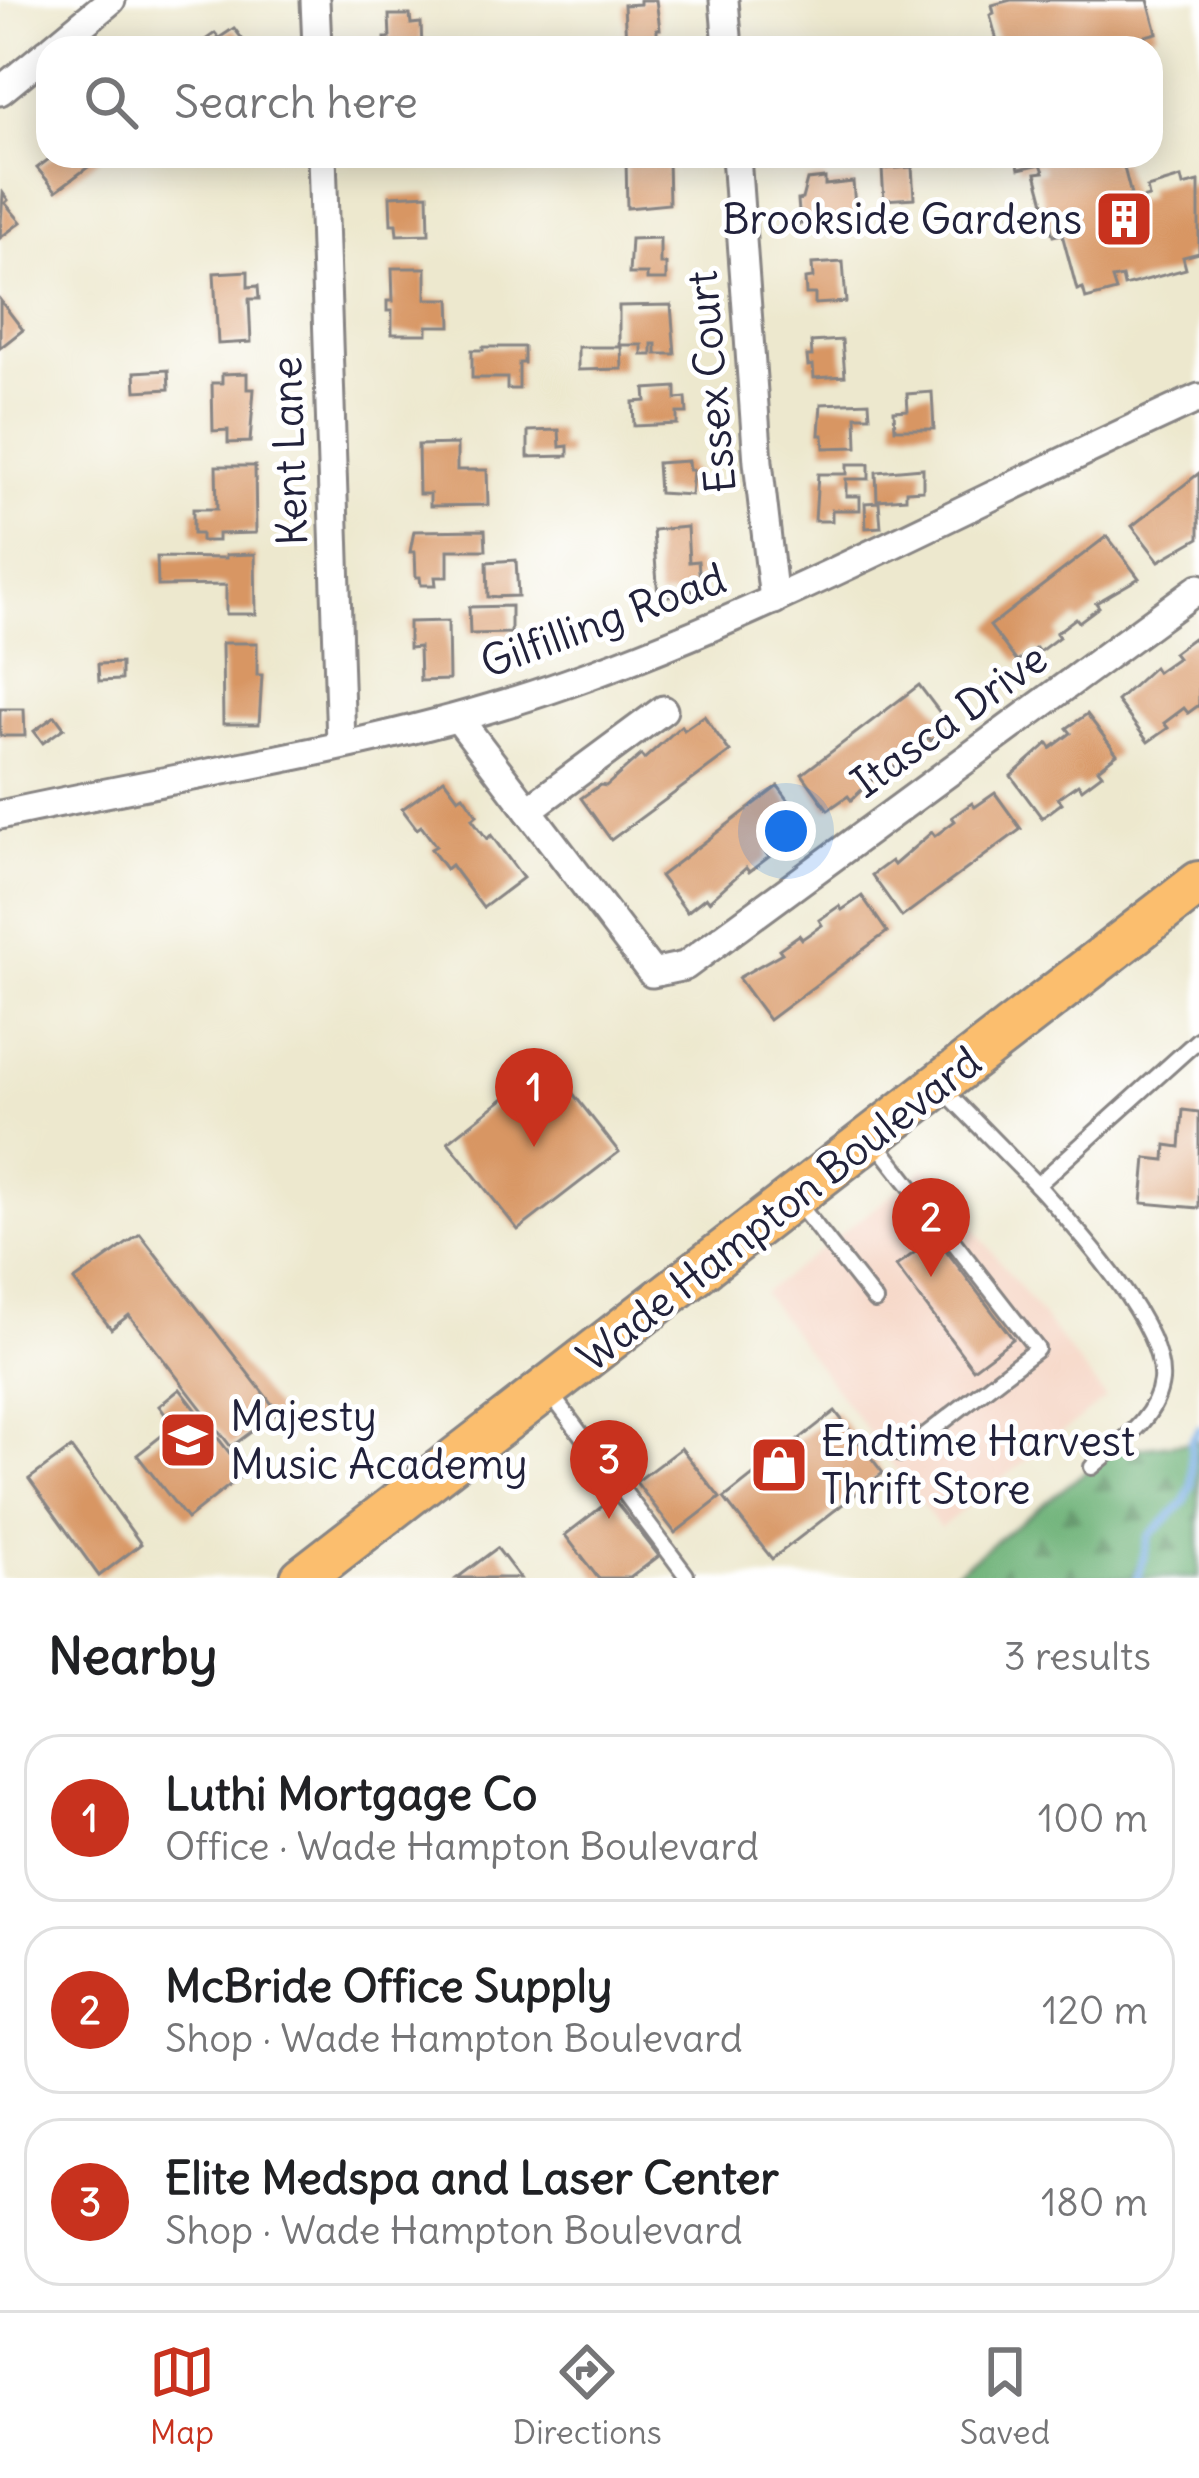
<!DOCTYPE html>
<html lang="en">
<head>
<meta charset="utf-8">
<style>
	:root { --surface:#fff; --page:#f2f2f2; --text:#202124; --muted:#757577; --line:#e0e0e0; --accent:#c8321e }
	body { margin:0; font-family:Delius,sans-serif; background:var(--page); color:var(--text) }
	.you { position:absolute; left:786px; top:831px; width:42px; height:42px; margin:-30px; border:9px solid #fff; border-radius:50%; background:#1a73e8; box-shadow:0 0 0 18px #1a73e833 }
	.badge { display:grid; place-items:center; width:78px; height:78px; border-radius:50%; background:var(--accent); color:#fff; font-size:39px; font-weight:700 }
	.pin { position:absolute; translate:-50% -99px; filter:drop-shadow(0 3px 6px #0008) }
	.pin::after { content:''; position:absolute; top:63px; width:42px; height:36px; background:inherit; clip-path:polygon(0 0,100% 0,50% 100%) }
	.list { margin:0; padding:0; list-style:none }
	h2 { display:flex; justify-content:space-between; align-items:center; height:156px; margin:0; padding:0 48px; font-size:51px }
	h2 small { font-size:39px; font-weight:400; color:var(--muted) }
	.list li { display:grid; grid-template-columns:78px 1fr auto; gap:36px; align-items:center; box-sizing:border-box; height:168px; margin:0 24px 24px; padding:0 24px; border:3px solid var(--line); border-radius:36px }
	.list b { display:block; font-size:45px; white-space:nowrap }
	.list p { margin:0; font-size:39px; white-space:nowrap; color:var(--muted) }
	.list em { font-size:39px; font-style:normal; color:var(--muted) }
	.icon { flex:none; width:66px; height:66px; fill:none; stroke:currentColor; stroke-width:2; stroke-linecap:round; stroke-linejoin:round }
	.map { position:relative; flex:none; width:1199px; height:1578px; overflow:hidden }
	.search { position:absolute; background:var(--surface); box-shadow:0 6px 30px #0003; left:36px; right:36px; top:36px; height:132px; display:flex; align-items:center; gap:30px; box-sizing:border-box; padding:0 42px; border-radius:36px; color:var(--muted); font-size:45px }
	.sheet { height:732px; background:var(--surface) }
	nav { display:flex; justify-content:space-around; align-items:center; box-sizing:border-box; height:168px; border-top:3px solid var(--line); background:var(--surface); font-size:33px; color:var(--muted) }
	nav a { display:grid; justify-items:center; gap:6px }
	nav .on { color:var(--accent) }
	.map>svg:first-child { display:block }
</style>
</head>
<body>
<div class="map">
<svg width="1199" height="1578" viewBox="0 0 1199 1578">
	<defs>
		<pattern id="forest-firs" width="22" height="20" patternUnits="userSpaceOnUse" patternTransform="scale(3)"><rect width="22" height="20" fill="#6bb075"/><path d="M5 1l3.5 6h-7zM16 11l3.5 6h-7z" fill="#588f61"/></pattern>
	</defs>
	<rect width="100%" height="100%" fill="#fff"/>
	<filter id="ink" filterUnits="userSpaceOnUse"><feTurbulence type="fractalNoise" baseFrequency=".00833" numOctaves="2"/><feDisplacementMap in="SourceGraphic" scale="24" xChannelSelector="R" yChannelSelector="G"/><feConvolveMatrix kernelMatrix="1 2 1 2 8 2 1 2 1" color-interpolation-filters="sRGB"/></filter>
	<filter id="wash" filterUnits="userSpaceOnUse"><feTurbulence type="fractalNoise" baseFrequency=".004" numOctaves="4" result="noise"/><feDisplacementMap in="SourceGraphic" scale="48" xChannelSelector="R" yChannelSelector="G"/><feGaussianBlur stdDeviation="2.7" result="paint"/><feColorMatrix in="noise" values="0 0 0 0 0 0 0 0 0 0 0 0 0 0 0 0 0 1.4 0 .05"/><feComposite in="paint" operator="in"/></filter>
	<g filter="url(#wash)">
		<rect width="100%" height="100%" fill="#ede8ce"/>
		<!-- built -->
		<path fill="#f5d3c1" d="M927,1168L1106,1398L940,1528L763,1293Z"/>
		<!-- forest -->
		<path fill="url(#forest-firs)" stroke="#466958" stroke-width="3" d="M1199,1441V1578H948L1112,1451Z"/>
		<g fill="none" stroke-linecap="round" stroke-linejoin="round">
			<!-- stream -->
			<path stroke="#71a9e0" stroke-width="8" d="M1138,1578L1149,1537L1185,1501L1192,1485L1191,1441L1199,1429"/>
		</g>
		<g id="blocks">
			<!-- building -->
			<g fill="#d89663">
				<path d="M640,0H656L660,29H657V41L626,43L624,5L640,4Z"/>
				<path d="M1011,0H1148L1157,33L1134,39L1136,48H999L990,15L994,13L992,5Z"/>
				<path d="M389,15H410L411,24L421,23L422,48H385V38H390Z"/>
				<path d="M234,28L249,48H194L215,33L219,38Z"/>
				<path d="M53,156H103L56,191L37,168Z"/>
				<path d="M1016,156H1111L1113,163L1122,160L1131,195L1125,197L1126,203L1149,197L1147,188L1181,178L1183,186L1199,182V253L1183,257L1186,269L1124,286L1122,277L1112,279L1116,291L1086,299L1083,288L1077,290L1062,234L1053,236L1036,173L1044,172L1041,164L1019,169Z"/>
				<path d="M626,159H668L669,204L627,208Z"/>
				<path d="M912,167L914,198L884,200L882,169Z"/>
				<path d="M825,178V185L853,182L856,219L800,224L798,200L802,199L807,180Z"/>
				<path d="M3,193L8,200L5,203L21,222L0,238Z"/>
				<path d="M428,194L429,234L397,235L396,224H391L390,196Z"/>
				<path d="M660,238V264H666V280H647V274H629L631,239Z"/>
				<path d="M843,262L846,302L815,304V294H806L805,279L813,278L812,264Z"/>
				<path d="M392,268H426V299H450L451,326H427V334H392V311H387V301H393Z"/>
				<path d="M248,271V287L258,286L259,299H249L251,342L218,344L214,273Z"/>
				<path d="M0,300L23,330L0,348Z"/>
				<path d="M671,305L675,354H656V344H652V355H642V345H619V306Z"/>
				<path d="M842,340L845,376L814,378L813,365L808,366L807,356H812L811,342Z"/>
				<path d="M483,347H524V363H519V389H507V378H472V350H483Z"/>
				<path d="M578,347H621L622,369L578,370Z"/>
				<path d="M168,370L169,389L136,391L135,372Z"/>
				<path d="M247,373V389H254L250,442L228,443V430L213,431L212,383H222V374Z"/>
				<path d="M676,387V399L686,398L687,413H677V424L634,426L633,402L646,401L645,389Z"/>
				<path d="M932,392L934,429H895L894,411L908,410L907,394Z"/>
				<path d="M869,402L870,416H856L857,447L824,448L823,435H819L821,404Z"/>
				<path d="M559,430L560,447L568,446V456L528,457V431Z"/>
				<path d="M457,444V470H487L488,505L430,506V494H419L418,445Z"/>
				<path d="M688,461L689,470H693L691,495L659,493L657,463Z"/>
				<path d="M847,464H869V479H846V496H860V510H832V521H815L818,474H847Z"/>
				<path d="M216,466H255L256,533L218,534V541H201V534H193V509H217Z"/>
				<path d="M923,468V490L906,491V498L877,500L876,472Z"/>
				<path d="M1199,473V538L1159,561L1132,526Z"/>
				<path d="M879,502L881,527L866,528L865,503Z"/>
				<path d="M687,527L689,562L698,561L700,580H692L693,594L658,597L653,530Z"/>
				<path d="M485,530L486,550H448V577H435L436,585H421L420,577H416L415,552H410L414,531Z"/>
				<path d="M1107,536L1139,578L1096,603L1099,607L1079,622L1076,618L1056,633L1059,637L1039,652L1036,648L1017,662L990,626Z"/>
				<path d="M255,554L256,614H226V585L158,586L157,557L226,558V555Z"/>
				<path d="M516,560L518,596L488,597L487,562Z"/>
				<path d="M511,606V633L470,634L469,607Z"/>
				<path d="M448,621L449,680L420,681L419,647L409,648V622Z"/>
				<path d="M1193,638L1199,646V705L1188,713L1184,708L1164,723L1168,728L1148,742L1117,701L1154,667L1157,672L1177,658L1173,653Z"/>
				<path d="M222,643H257V675H262L259,724H223Z"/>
				<path d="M121,663V680L99,681L98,664Z"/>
				<path d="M919,685L950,726L931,741L928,737L890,770L887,766L851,800L848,796L828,810L802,774Z"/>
				<path d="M0,709H24L25,736H0Z"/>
				<path d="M1087,714L1117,754L1098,769L1102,774L1082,789L1078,784L1058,798L1062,803L1042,818L1011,776L1048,743L1051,748L1071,733L1067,728Z"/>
				<path d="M55,716L64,728L43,743L34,731Z"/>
				<path d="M704,716L730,752L611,840L581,798L600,785L606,786L641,755L644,759L681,726L684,730Z"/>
				<path d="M444,779L458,798L463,795L477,815L472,819L487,839L491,835L523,878L483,908L451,865L446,869L431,849L436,846L421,826L417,829L402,809Z"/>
				<path d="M778,786L809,828L766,853L769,857L749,872L746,868L709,901L706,897L687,912L660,876Z"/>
				<path d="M995,793L1021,829L902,917L872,875L891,861L894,865L932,832L935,836L955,821L952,817L972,803L975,807Z"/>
				<path d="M862,896L887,932L769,1020L738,978L782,953L779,949L799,935L802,939L822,925L819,920L839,906L842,910Z"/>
				<path d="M549,1063L619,1152L518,1230L448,1142Z"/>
				<path d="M1183,1110L1199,1112V1208L1142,1203L1146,1158L1165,1160L1166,1145L1180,1147Z"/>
				<path d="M140,1234L278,1412L231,1447L129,1315L111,1329L74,1281Z"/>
				<path d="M936,1237L1013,1339L973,1369L896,1266Z"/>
				<path d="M180,1389L245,1473L187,1519L137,1455L174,1426L159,1406Z"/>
				<path d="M835,1411L883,1473L772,1559L724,1498Z"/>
				<path d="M71,1448L141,1544L99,1576L29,1479Z"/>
				<path d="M681,1448L720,1498L675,1533L636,1482Z"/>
				<path d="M613,1498L659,1556L630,1578H598L565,1535Z"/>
				<path d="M497,1548L520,1578H457Z"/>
			</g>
		</g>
	</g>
	<g filter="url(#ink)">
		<use href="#blocks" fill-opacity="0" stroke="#888584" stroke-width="3"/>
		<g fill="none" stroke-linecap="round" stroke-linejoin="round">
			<defs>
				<g id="lane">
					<path d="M942,1088L1037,1185L1199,1039"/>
					<path d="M875,1141L1037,1349L901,1454"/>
					<path d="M1037,1185C1073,1225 1166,1325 1161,1381C1157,1419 1118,1444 1092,1467"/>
					<path d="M796,1201L875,1301"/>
					<path d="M550,1393L686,1575"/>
				</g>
				<g id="street">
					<path d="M315,0L317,48"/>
					<path d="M724,0L728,48"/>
					<path d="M53,48L111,0"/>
					<path d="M0,91L48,52"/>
					<path d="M322,156L341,744"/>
					<path d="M736,156L758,462L774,600"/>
					<path d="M458,718L652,973L685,966L1199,588"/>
					<path d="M528,810L663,710"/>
					<path d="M0,815C189,773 385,748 568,683C786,606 988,493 1199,398"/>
				</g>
				<path id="primary" d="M302,1578L1199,883"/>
			</defs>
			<!-- lane casing -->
			<use href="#lane" stroke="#888584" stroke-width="20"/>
			<!-- street casing -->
			<use href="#street" stroke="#888584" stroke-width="33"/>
			<!-- primary casing -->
			<use href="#primary" stroke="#888584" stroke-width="48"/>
			<!-- lane -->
			<use href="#lane" stroke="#fff" stroke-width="14"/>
			<!-- street -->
			<use href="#street" stroke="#fff" stroke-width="27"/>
			<!-- primary -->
			<use href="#primary" stroke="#fbbe6e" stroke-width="42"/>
		</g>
	</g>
	<!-- icons -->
	<defs>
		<symbol id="building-square" viewBox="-11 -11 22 22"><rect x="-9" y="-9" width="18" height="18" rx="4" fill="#c8321e" stroke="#fff"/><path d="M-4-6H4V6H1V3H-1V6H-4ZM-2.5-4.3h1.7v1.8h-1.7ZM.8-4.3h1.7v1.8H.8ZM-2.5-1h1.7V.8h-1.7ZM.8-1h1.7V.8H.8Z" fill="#fff"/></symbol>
		<symbol id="school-square" viewBox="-11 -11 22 22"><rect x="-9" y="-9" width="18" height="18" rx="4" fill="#c8321e" stroke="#fff"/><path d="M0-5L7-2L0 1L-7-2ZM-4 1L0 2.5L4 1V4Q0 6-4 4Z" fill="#fff"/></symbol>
		<symbol id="shop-square" viewBox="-11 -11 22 22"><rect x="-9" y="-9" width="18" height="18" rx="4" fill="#c8321e" stroke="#fff"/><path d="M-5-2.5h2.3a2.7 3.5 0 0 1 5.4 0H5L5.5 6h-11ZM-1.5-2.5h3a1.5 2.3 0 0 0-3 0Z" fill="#fff"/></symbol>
	</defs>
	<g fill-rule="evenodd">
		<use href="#building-square" x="1091" y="186" width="66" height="66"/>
		<use href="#school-square" x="155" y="1407" width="66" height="66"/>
		<use href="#shop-square" x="746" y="1432" width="66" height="66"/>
	</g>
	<g text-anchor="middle" stroke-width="10" stroke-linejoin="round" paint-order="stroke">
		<!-- poi labels -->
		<g font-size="42" fill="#22223b" stroke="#fff" text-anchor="start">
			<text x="1082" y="234" text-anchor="end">Brookside Gardens</text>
			<text x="230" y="1431">Majesty<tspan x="230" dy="48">Music Academy</tspan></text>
			<text x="821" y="1456">Endtime Harvest<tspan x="821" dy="48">Thrift Store</tspan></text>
		</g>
		<!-- street labels -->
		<g font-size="42" fill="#22223b" stroke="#fff">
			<text transform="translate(711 382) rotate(-95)" y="15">Essex Court</text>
			<text transform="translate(289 451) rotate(-92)" y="15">Kent Lane</text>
			<text transform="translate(603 620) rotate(-20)" y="15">Gilfilling Road</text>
			<text transform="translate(949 720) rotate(-36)" y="15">Itasca Drive</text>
			<text transform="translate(779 1209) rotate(-38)" y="15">Wade Hampton Boulevard</text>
		</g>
	</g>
</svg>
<div class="you"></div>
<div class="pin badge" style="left:534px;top:1147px">1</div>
<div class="pin badge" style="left:931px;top:1277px">2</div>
<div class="pin badge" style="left:609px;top:1519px">3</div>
<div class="search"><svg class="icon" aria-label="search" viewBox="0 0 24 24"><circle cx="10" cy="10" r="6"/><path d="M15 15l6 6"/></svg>Search here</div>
</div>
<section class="sheet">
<h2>Nearby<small>3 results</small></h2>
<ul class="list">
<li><span class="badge">1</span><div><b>Luthi Mortgage Co</b><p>Office · Wade Hampton Boulevard</p></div><em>100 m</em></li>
<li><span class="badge">2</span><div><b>McBride Office Supply</b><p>Shop · Wade Hampton Boulevard</p></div><em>120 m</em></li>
<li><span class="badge">3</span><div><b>Elite Medspa and Laser Center</b><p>Shop · Wade Hampton Boulevard</p></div><em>180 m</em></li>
</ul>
</section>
<nav>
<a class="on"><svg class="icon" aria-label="map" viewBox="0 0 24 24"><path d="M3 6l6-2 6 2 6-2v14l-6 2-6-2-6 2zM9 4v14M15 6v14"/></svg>Map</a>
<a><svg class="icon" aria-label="directions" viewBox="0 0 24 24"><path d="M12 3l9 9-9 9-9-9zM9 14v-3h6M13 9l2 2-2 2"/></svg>Directions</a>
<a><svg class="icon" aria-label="saved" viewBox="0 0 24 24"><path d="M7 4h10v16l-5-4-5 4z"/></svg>Saved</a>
</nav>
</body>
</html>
